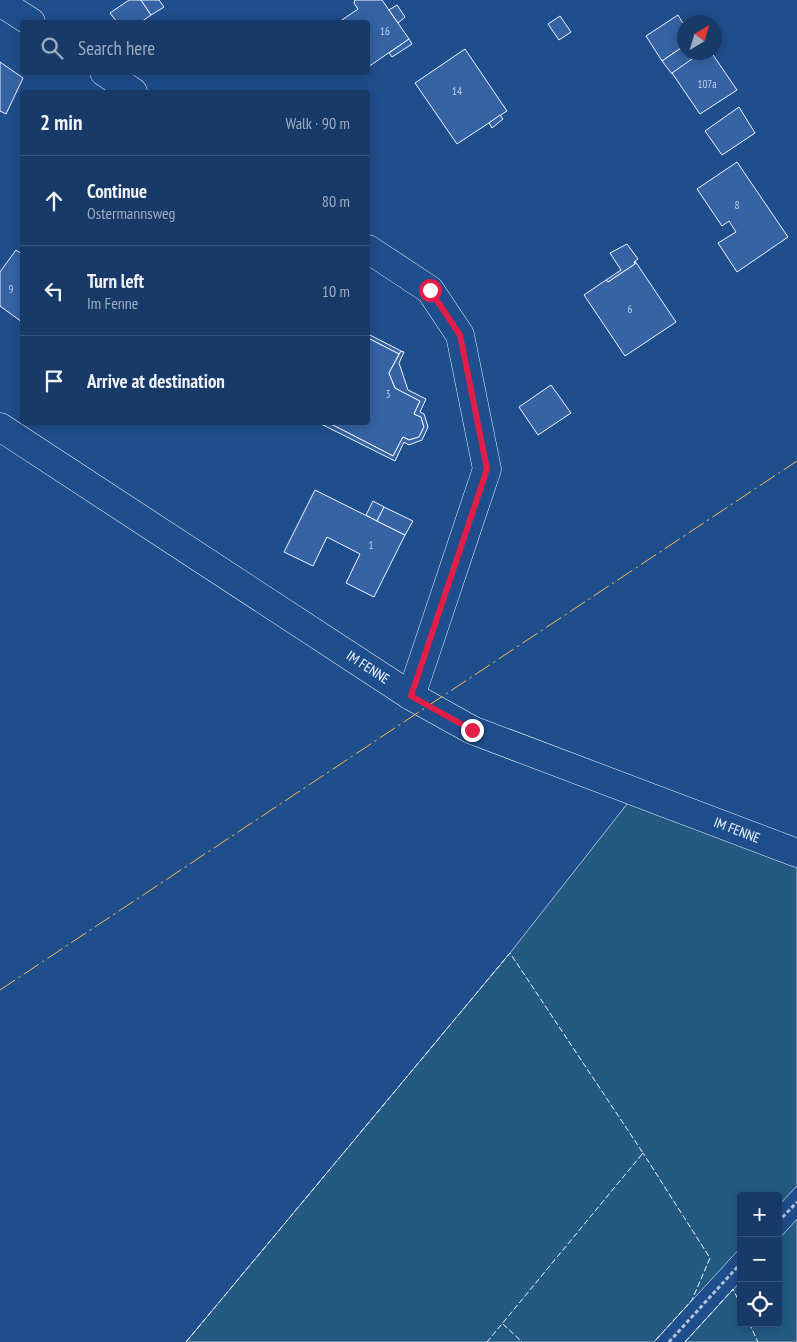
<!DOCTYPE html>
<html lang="en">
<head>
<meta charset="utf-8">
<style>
	:root { --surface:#173a69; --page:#244571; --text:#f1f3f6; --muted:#9eadc0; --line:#36547d }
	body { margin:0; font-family:"PT Sans Narrow",sans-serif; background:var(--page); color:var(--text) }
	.controls { position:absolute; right:15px; bottom:15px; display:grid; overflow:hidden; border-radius:5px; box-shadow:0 2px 12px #0003 }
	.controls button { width:45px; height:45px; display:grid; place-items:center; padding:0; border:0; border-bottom:1px solid var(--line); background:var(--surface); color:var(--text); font:25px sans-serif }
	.compass { position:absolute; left:677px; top:15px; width:45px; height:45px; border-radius:50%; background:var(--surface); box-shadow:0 2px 12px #0003; rotate:38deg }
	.stop { position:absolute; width:15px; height:15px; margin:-11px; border:4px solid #e11d48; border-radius:50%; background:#fff }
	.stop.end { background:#e11d48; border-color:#fff; box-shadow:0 1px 5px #0008 }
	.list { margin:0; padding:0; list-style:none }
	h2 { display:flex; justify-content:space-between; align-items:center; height:65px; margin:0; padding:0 20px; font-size:21px }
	h2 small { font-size:16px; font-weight:400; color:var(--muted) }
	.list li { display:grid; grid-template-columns:32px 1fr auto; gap:15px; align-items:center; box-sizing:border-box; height:90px; padding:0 20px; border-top:1px solid var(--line) }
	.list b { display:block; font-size:19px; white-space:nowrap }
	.list p { margin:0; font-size:16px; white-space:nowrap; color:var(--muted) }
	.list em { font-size:16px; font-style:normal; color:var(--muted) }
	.icon { flex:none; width:28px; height:28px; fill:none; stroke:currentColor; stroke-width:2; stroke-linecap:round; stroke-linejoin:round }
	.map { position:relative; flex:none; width:797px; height:1342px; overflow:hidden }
	.search { position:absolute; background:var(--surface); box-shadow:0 2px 12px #0003; left:20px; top:20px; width:350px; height:55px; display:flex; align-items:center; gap:12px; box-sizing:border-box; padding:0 18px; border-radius:5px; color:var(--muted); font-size:19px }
	.panel { position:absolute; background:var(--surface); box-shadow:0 2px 12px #0003; left:20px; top:90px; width:350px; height:335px; border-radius:5px }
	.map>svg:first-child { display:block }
</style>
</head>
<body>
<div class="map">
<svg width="797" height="1342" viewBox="0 0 797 1342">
	<rect width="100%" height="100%" fill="#1f4e8c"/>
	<!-- green -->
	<g fill="#245a82" stroke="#a8bbd7">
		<path d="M631,799L797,862V1186L778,1206V1196H741V1247L654,1342H186L510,953Z"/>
		<path d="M797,1219V1342H685L741,1281V1323H778V1240Z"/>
	</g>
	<!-- building -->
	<g fill="#3563a3" stroke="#f2f6ff">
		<path d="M129,0H141L151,15L141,22H117L110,13Z"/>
		<path d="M141,0H159L164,7L151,15Z"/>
		<path d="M355,0H382L409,39L368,67V22H339L358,9L354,3Z"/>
		<path d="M397,5L405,17L398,23L389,10Z"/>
		<path d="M678,15L684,25V46L662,61L646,36Z"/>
		<path d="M560,16L571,32L559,40L548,24Z"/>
		<path d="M409,39L412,44L392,57L389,53Z"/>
		<path d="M684,46V52H702L672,74L662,61Z"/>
		<path d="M465,49L507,111L457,144L415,83Z"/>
		<path d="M702,52H711L737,90L700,114L672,73Z"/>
		<path d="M0,62L23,78L6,114L0,111Z"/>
		<path d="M739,107L755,133L722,155L705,131Z"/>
		<path d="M500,115L503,119L492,128L489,123Z"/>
		<path d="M737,162L788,237L737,272L718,243L736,232L729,221L722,226L697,189Z"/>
		<path d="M627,244L638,259L634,262L635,264L608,282L606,280L621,270L610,253Z"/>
		<path d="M16,250L22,254V322L0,306V272Z"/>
		<path d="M635,261L676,322L625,356L584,295L606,280L608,282L635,264Z"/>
		<path d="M368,334L401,351L399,354L368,338Z"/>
		<path d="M368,338L399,354L389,373L395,388L420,401L414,414L421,417L424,427L419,437L409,440L403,437L393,456L327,422H368Z"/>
		<path d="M401,351L404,352L399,363L408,390L426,399L420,412L424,414L428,427L422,440L409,445L404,442L395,461L317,422H327L393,456L403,437L409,440L419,437L424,427L421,417L414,414L420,401L395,388L389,373Z"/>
		<path d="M551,385L571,413L538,435L519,407Z"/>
		<path d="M315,490L405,535L374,597L346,583L360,554L327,537L313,566L284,552Z"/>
		<path d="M373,501L384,507L377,521L366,515Z"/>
		<path d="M384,507L413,521L405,535L377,521Z"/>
	</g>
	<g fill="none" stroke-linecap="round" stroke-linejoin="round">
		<defs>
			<g id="minor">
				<path d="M0,2L31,22"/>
				<path d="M104,72L133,92"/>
				<path d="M368,249L430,290L460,335L487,469L411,696"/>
				<path d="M0,427L411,696L472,730L797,853"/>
			</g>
		</defs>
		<!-- minor casing -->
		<use href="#minor" stroke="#f2f6ff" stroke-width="29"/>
		<!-- path -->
		<g stroke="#b3c4dc" stroke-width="3" stroke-dasharray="4 2.5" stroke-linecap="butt">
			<path d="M778,1222L797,1202"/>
			<path d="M669,1342L741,1263"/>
		</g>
		<!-- minor -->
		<use href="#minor" stroke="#1f4e8c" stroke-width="28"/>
		<!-- fence -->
		<g stroke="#f2f6ff" stroke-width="1" stroke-dasharray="6 2.5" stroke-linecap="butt">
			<path d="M641,1155L643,1153L710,1258L692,1300L654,1342"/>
			<path d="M749,1323L758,1342"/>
			<path d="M503,1324L522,1342"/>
			<path d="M186,1342L510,953L643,1153L487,1342"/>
			<path d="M685,1342L733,1289L741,1306"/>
		</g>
		<!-- power -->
		<path stroke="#ffb74d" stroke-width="1" stroke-dasharray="18 4 2.5 4" stroke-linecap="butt" d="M0,990L797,461"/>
	</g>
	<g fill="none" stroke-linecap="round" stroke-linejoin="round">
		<!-- route -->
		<path stroke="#e11d48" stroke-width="6" d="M430,290L460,335L487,469L411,696L472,730"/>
	</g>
	<g text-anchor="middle" stroke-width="4" stroke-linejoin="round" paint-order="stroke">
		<!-- number labels -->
		<g font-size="11" fill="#c3d1e8">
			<text x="385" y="35">16</text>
			<text x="707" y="88">107a</text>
			<text x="457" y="95">14</text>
			<text x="737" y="209">8</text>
			<text x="11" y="293">9</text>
			<text x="630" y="313">6</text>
			<text x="388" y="398">3</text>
			<text x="371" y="549">1</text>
		</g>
		<!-- street labels -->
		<g font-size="14" fill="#f2f6ff" stroke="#1f4e8c">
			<text transform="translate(368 667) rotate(33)" y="5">IM FENNE</text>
			<text transform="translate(737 830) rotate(21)" y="5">IM FENNE</text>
		</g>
	</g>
</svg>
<div class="controls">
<button>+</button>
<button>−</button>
<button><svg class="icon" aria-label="locate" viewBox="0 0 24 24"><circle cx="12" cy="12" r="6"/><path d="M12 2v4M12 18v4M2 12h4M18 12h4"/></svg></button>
</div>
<svg class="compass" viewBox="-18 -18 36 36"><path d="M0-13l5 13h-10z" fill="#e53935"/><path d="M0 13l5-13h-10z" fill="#9eadc0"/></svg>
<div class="stop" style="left:430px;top:290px"></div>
<div class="stop end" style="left:472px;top:730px"></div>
<div class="search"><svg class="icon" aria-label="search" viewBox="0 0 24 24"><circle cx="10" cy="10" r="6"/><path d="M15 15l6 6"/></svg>Search here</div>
<section class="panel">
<h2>2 min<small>Walk · 90 m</small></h2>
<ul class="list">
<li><svg class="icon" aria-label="ahead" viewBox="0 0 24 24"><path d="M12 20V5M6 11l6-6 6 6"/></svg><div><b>Continue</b><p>Ostermannsweg</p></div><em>80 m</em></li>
<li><svg class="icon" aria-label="left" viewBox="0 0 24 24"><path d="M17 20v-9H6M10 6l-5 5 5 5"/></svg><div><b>Turn left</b><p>Im Fenne</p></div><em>10 m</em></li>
<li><svg class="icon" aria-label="arrive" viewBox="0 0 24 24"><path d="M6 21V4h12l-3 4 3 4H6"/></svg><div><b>Arrive at destination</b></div></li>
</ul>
</section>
</div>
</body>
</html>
